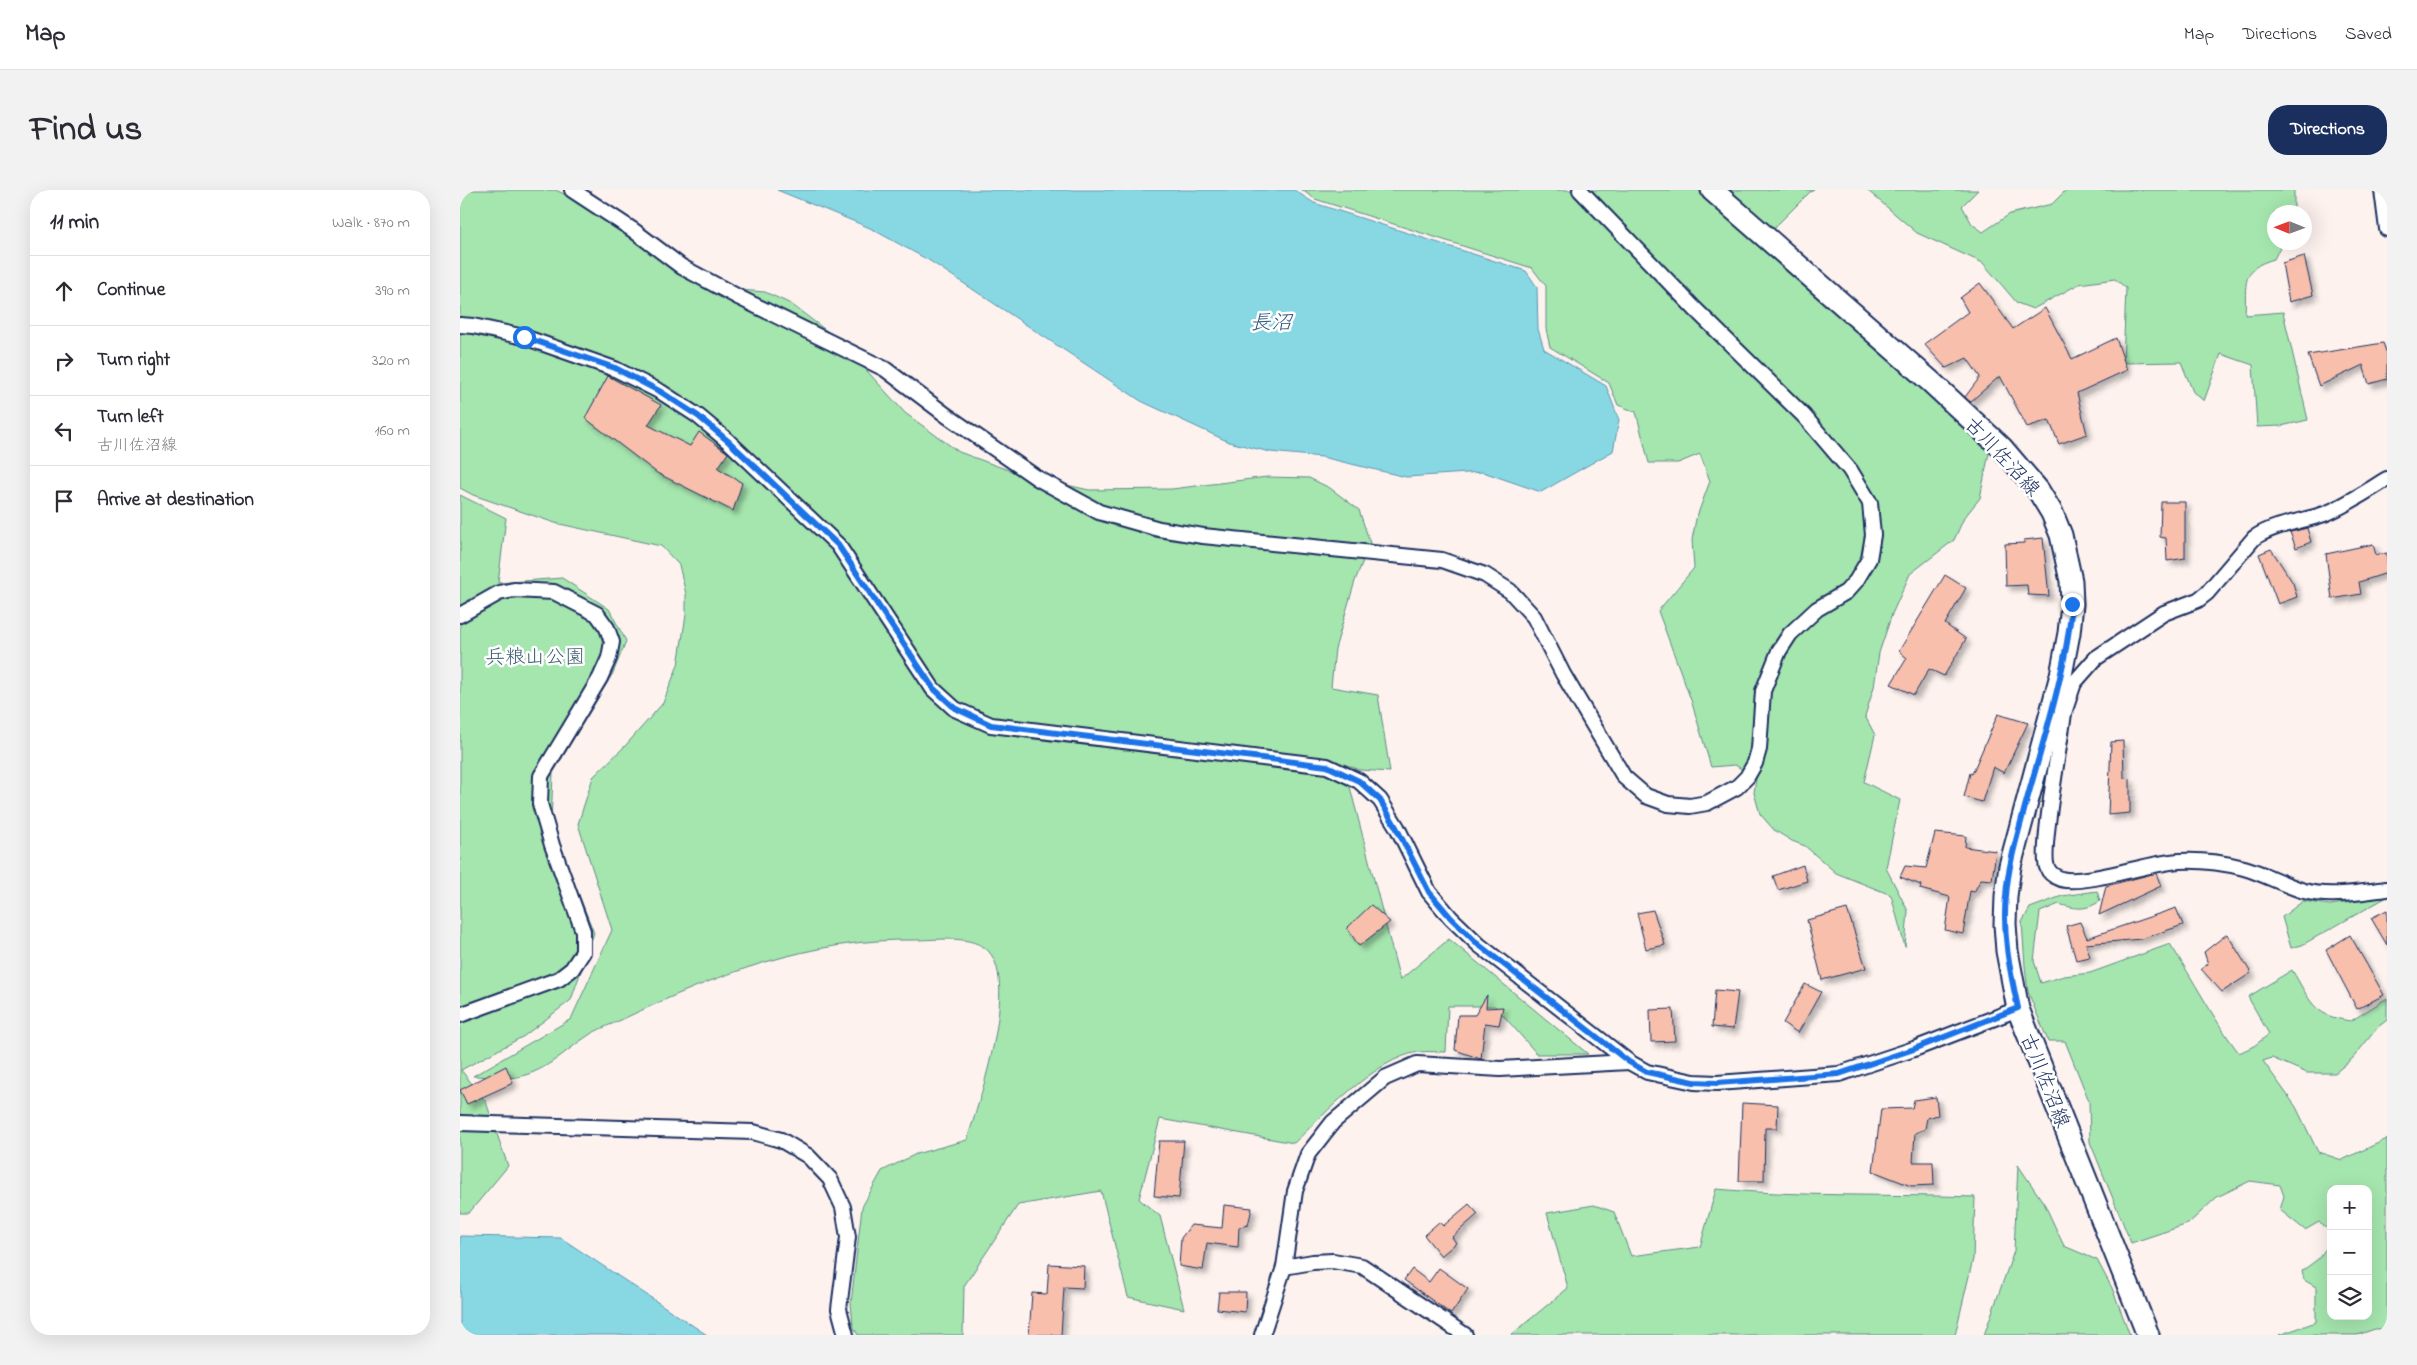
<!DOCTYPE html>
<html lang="en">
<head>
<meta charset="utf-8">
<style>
	:root { --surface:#fff; --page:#f2f2f3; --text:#2b2b33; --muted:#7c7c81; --line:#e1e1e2; --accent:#1b2f5e }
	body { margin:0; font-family:"Indie Flower","Klee One",sans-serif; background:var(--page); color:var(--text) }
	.controls { position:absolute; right:15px; bottom:15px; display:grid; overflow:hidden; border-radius:10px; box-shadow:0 5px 20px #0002 }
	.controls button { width:45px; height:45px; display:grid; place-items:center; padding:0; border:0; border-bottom:1px solid var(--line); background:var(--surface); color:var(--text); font:25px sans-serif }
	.compass { position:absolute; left:1807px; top:15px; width:45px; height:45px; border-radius:50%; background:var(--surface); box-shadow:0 5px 20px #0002; rotate:271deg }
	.stop { position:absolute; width:15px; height:15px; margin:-11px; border:4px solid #1a73e8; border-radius:50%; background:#fff }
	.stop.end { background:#1a73e8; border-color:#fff; box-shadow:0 1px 5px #0008 }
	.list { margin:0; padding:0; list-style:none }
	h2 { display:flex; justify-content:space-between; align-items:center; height:65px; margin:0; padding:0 20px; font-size:21px }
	h2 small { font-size:16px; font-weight:400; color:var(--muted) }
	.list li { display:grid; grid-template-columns:32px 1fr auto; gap:15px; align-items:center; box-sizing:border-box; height:70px; padding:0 20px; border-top:1px solid var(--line) }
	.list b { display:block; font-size:19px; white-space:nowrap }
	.list p { margin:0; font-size:16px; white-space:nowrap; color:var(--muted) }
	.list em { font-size:16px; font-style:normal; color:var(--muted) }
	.icon { flex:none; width:28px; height:28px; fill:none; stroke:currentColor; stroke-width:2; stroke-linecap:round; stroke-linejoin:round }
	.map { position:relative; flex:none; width:1927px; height:1145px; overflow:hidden; border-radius:20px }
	header { display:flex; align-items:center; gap:30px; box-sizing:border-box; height:70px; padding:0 25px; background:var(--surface); border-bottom:1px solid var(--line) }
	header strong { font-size:24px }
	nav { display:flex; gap:28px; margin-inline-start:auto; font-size:18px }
	.intro { display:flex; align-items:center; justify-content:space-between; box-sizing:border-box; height:120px; padding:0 30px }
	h1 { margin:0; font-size:35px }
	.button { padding:12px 22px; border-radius:20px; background:var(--accent); color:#fff; font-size:18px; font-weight:700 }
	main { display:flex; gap:30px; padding:0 30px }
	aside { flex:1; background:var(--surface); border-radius:20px; box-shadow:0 5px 20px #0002 }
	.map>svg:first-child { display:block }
</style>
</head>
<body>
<header>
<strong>Map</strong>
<nav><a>Map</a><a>Directions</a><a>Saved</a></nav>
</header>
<div class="intro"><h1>Find us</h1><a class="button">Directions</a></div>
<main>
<aside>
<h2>11 min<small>Walk · 870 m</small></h2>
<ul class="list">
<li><svg class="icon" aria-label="ahead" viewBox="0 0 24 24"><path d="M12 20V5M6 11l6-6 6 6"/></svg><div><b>Continue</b></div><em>390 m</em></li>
<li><svg class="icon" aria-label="right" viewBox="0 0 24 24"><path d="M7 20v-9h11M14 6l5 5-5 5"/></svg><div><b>Turn right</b></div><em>320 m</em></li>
<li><svg class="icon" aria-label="left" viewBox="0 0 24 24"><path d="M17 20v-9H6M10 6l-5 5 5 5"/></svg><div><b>Turn left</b><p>古川佐沼線</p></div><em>160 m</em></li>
<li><svg class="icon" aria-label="arrive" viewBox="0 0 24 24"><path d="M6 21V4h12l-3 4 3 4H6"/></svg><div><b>Arrive at destination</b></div></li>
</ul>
</aside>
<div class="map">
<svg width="1927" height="1145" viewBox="0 0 1927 1145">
	<defs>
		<filter id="shadow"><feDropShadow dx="4.5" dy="4.5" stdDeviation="2.5" flood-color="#0004"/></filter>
	</defs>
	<rect width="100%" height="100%" fill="#fdf2ee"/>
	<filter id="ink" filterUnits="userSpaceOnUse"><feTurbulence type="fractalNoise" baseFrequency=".02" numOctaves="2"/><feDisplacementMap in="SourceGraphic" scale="10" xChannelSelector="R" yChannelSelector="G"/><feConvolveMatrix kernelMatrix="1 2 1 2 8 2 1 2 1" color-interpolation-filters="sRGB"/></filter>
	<g filter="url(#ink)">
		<!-- green -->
		<g fill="#a5e5ae" stroke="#608a86">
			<path d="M0,0H96L163,34L267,99L305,102L331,114L380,151L445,223L499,262L562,285L629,300L712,299L807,287L849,288L870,298L899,320L910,353L895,391L875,459L871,497L918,505L930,582L900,580L884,574L940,790L989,749L1128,864H1077L1035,816H988L986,862C977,862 967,861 958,862C915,869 866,923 834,953L700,929L679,1009L700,1026L724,1119L668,1107L641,1001L558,1015L504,1096L503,1145H398L393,1136L391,1113L402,1017L422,981L456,964L507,950C519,912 562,786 525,758C507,745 476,750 455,750C352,748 255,785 163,829C151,835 137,839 126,847C105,861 87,880 62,886C48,890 28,886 13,886L111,829L152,740L118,634L133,587L166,555L203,513L218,475L226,425V404L219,375L201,356L95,333L13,305L0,298Z"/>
			<path d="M842,0H1354L1350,2L1318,34L1301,58L1452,189L1529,263L1520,308L1504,328L1494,350L1450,384L1432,424L1419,463L1414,497L1405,526L1415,545L1404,592L1440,610L1426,678L1448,721L1445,757L1431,705L1376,683L1345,656L1332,651L1314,640L1300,624L1294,603L1296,588L1275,575L1251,577L1231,510L1198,421L1234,378L1232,350L1236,329L1250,291L1240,264L1218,273H1189L1176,222L1158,215L1149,193L1090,157L1086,139V96L1072,78L855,9Z"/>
			<path d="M1407,0H1518L1502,16L1512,34L1523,42L1550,24L1592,14L1606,0H1834V22H1814V52L1822,53L1814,69C1779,79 1787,94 1785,125L1823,122L1848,230L1821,236L1797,237L1793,175L1761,164L1744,211L1733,202L1721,172L1663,173L1666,98L1655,89L1619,94L1573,119L1557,113L1523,73L1457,43Z"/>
			<path d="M0,305L46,328L38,393L102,388L149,419L166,451L153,483L93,583L91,635L134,743L111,810L64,846L1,880L26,912L48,976L9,1023H0Z"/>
			<path d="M1637,701L1640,711C1626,721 1615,719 1599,714L1580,722L1574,771L1581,793L1604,786L1630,783L1710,754C1734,790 1753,829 1779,863L1794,856L1809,844L1788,807L1832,780C1851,811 1852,826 1891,831L1927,808V830L1918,837L1893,868L1875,883H1847L1812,868L1803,871L1836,917L1858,962L1882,970L1927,949V1139H1915L1897,1145H1819L1856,1132V1097L1844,1090L1842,1081L1858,1069L1871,1052V1126H1908V999H1871V1042L1859,1032L1845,1040L1820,1020L1824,1006L1820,995L1790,991L1757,1007L1728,1034L1671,1053L1630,952L1629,911L1605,851H1588L1568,802L1565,776L1562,732L1570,718L1602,706Z"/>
			<path d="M1927,707L1842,755L1831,758L1822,727L1843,711L1870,715Z"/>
			<path d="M1558,975L1585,1015L1604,1056L1637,1070L1652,1098L1670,1145H1524L1554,1061Z"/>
			<path d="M1256,999C1342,1007 1429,1004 1515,1007L1513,1069L1495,1145H1051L1108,1098L1087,1023L1134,1015L1154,1022L1171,1066L1240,1057Z"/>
		</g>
		<!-- water -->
		<g fill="#88d8e4" stroke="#5c94ae">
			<path d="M317,0H834L854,13L1066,81L1077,97L1078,139L1084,159L1146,196L1159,230L1153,261L1081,302L1023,282L946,287L862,267L810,262L769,252L681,211L470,71L410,38Z"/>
			<path d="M0,1046L101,1048L247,1145H0Z"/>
		</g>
		<!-- building -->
		<g fill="#f7bfac" stroke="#1b2f5e" filter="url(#shadow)">
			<path d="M1844,66L1853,105L1829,112L1822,73Z"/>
			<path d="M1520,93L1553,139L1585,118L1612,169L1656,148L1667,180L1617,203L1627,244L1599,254L1589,230L1567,237L1540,186L1510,212L1505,207L1520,187L1507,168L1486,178L1464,154L1508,122L1500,108Z"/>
			<path d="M1923,153L1927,164V189L1909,194L1903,175L1859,196L1848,165Z"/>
			<path d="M148,186L201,215L188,235L230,256L239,242L268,263L258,278L282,293L273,321L197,283L125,228Z"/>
			<path d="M1701,312H1725V368L1707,371L1706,348L1700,347Z"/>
			<path d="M1847,338L1851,352L1836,358L1830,342Z"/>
			<path d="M1583,348L1589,406L1568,405L1567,395L1546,396L1545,354L1564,353V350Z"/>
			<path d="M1913,354L1916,365L1927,363V383L1899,392L1901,404L1872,409L1866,364Z"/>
			<path d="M1811,359L1833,393L1837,407L1818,414L1799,364Z"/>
			<path d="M1485,385L1506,398L1485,434L1506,449L1484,486L1469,479L1454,505L1431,494L1447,468L1439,461Z"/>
			<path d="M1538,524L1568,533L1544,583L1533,577L1522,612L1504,607L1510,583L1512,584Z"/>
			<path d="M1663,551L1664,588L1670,589V623L1648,625L1651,552Z"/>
			<path d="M1475,643L1506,646L1505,657L1536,661L1532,690L1521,689L1514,702L1510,701L1503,744L1485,740L1490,707L1460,699L1461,695L1440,687L1445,676L1466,678Z"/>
			<path d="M1343,675L1347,691L1318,700L1313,686Z"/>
			<path d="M1696,683L1701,696L1639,725L1646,696Z"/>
			<path d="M911,715L930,732L899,756L887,738Z"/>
			<path d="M1716,718L1723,735L1681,749L1626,754L1630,767L1616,770L1606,736L1620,732L1627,748Z"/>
			<path d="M1387,719L1406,778L1362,790L1347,730Z"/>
			<path d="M1193,720L1205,755L1186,759L1177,723Z"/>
			<path d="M1927,720V755L1911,728Z"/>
			<path d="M1767,744L1791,783L1762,802L1741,779L1748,774L1744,762Z"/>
			<path d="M1890,745L1924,805L1897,819L1866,760Z"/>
			<path d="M1345,794L1361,802L1338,843L1323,833Z"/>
			<path d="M1255,800L1278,802L1273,839L1252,837Z"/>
			<path d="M1027,805L1026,818L1043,817L1039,835L1025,833L1021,869L995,860L998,825H1015Z"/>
			<path d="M1213,819L1215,851L1191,852L1190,820Z"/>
			<path d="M46,876L53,893L7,914L0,900Z"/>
			<path d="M1476,907L1478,925L1467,928L1465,939L1455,943L1453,972H1473L1474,995L1451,996L1413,981L1421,919L1452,918L1454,910Z"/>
			<path d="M1282,913L1318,915L1317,938H1305L1304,991H1279Z"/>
			<path d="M699,951H724L719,1008L694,1006Z"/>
			<path d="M1009,1014L1018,1024L992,1047L996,1053L981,1066L964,1045L979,1032L983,1036Z"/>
			<path d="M764,1015L792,1018L788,1035L779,1037L778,1057L747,1053L743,1080L719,1076L721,1048L731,1035L762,1038Z"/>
			<path d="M589,1074L624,1076L623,1098L604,1097L601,1145H569L572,1103L587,1104Z"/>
			<path d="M979,1078L1008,1099L991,1124L944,1090L952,1079L969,1092Z"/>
			<path d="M759,1102H786L785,1122L757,1119Z"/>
		</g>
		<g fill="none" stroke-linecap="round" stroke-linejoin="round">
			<defs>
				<g id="minor">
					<path d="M112,0L173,40L222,77L280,108L425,179L486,225L577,288L639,322L699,339L743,346L982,370L1025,385L1050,401L1074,427L1103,484L1164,587L1186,606L1208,614L1230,616L1247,613L1277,597L1287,587L1295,573L1299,559L1303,501L1319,461L1330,444L1357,419L1386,402L1396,391L1409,369L1413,345L1410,313L1390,280L1344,226L1235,119L1120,0"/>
					<path d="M1922,0L1927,39"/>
					<path d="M0,135L13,136L64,147L155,179L201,202L238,226L268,251L378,355L473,499L495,519L531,535L867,576L899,591L920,610L937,637L969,702L991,728L1019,755L1169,872L1187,882L1234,892L1257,893L1379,884L1454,859L1558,819"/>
					<path d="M0,425L39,403L54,400L94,402L137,424L147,438L152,452L149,468L140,488L81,586L80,614L92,655L123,741V762L112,779L99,789L0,825"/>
					<path d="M1592,519L1604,523C1601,549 1580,660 1587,677C1589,683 1595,687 1601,689C1625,696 1690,672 1720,671C1741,670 1764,673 1784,678C1805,684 1824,695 1844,701C1870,708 1901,702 1927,699"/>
					<path d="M1604,523L1614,493L1636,468L1704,423L1738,410L1747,403L1794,348C1816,333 1843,332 1867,323C1888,314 1907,301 1927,289"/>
					<path d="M0,933L293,942L321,950L348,966L370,989L383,1017L388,1047L379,1119L386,1145"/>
					<path d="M824,1077L853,1072L873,1071L902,1076L1005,1145"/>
					<path d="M802,1145L824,1077L835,1001L848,964L873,932L925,888L957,874L1040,879L1169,872"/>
				</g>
				<path id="primary" d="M1252,0L1470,191L1542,258L1578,300L1592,323L1601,345L1611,391L1612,414L1609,443L1601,485L1550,676L1546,706L1545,734L1547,761L1558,819L1688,1145"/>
			</defs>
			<!-- minor casing -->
			<use href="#minor" stroke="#1b2f5e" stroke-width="18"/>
			<!-- primary casing -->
			<use href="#primary" stroke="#1b2f5e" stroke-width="25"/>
			<!-- minor -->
			<use href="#minor" stroke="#fff" stroke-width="14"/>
			<!-- primary -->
			<use href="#primary" stroke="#fff" stroke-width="21"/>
		</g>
	</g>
	<g fill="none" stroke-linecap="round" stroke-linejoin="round" filter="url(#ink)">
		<!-- route -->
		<path stroke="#1a73e8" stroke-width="6" d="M64,147L155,178L201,202L238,226L268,251L378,355L473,498L495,518L531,535L867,576L899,591L920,610L936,637L969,702L991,728L1019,755L1169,872L1187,882L1234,892L1257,893L1379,884L1454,859L1558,818C1550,781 1542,744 1546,706C1548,675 1558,644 1566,613C1584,548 1606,482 1612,414"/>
	</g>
	<g text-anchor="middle" stroke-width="5" stroke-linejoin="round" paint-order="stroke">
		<!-- street labels -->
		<g font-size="20" fill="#1b2f5e" stroke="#fff">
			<text transform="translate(1543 266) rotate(47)" y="7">古川佐沼線</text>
			<text transform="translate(1586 890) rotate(68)" y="7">古川佐沼線</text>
		</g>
		<!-- park labels -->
		<g font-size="20" fill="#3e5c72" stroke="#fff">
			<text x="75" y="473">兵粮山公園</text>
		</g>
		<!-- water labels -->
		<g font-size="21" font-style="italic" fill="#365980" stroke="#fff">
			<text x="811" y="139">長沼</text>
		</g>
	</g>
</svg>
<div class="controls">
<button>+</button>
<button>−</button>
<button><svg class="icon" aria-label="layers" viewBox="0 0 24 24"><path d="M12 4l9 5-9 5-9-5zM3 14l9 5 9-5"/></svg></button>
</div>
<svg class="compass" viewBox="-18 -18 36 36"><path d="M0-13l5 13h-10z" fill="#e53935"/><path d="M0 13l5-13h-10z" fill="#7c7c81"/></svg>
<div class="stop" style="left:64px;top:147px"></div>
<div class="stop end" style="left:1612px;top:414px"></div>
</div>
</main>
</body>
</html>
